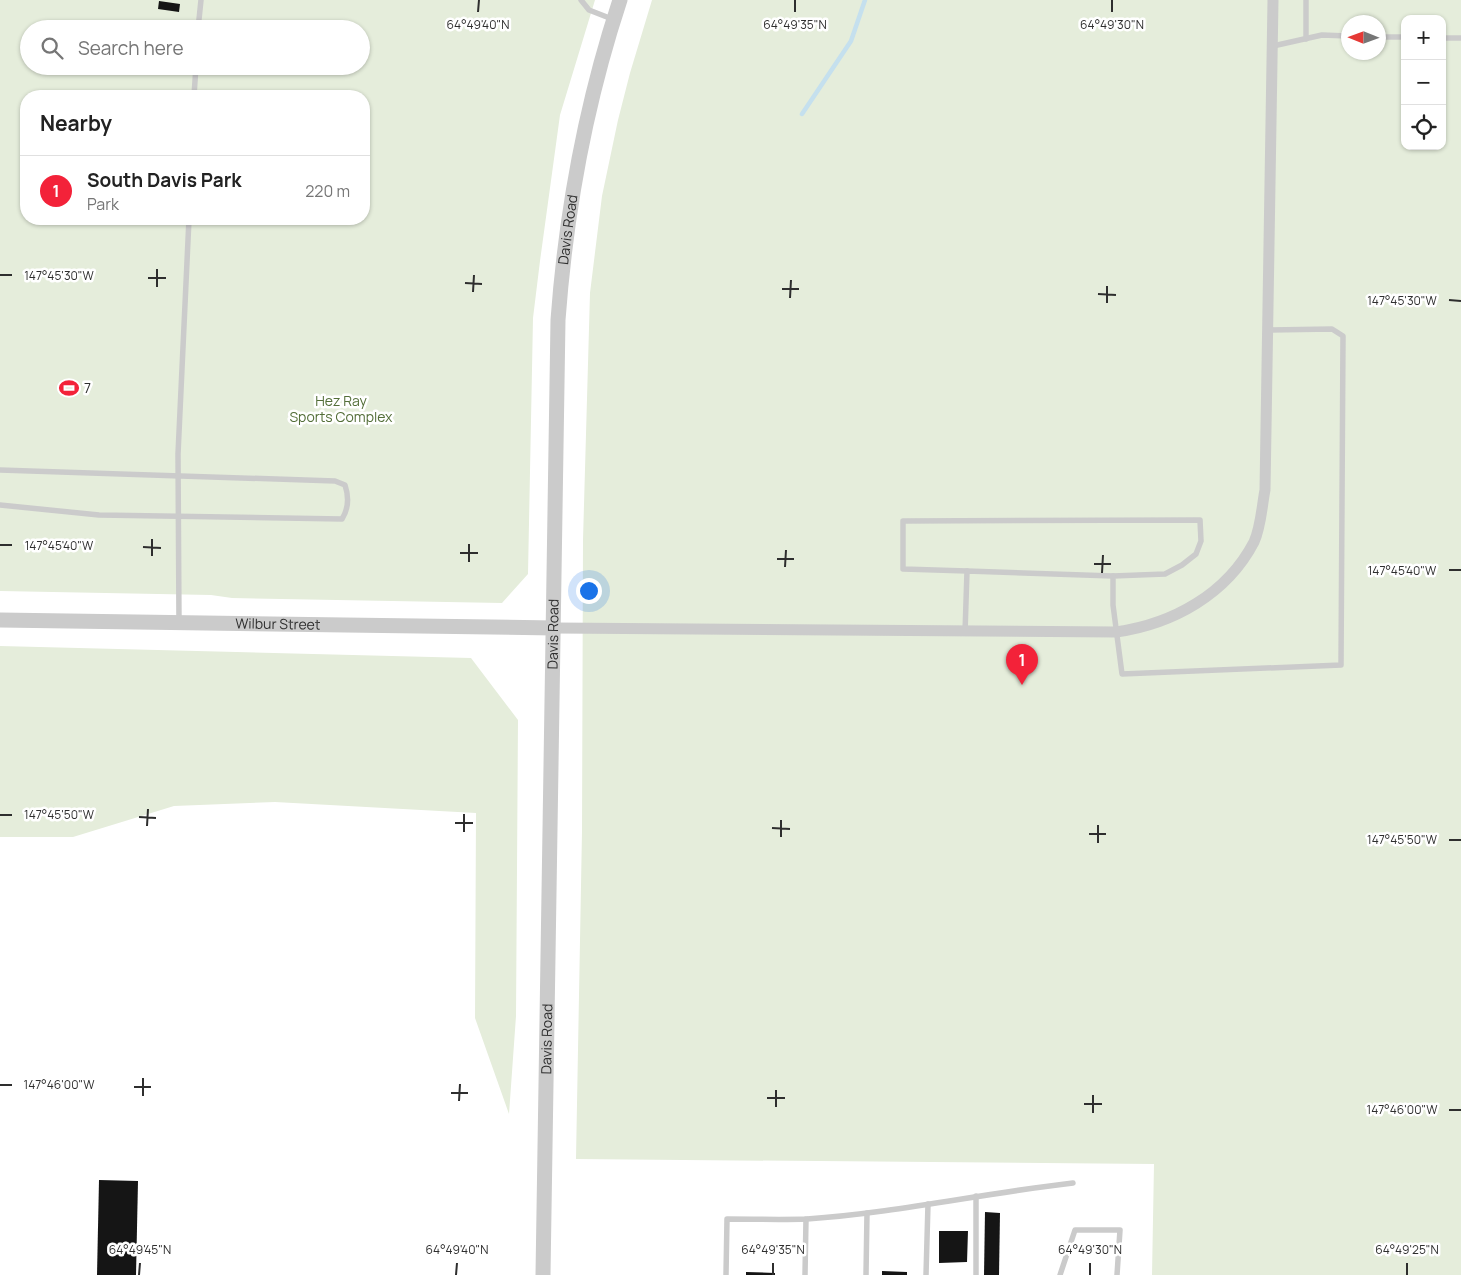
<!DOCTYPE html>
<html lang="en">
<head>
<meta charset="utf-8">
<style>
	:root { --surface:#fff; --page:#f6f6f6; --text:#222; --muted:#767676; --line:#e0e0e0; --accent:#f32239 }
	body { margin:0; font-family:Manrope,sans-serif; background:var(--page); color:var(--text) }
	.controls { position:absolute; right:15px; top:15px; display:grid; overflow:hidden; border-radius:10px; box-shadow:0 1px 4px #0004 }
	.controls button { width:45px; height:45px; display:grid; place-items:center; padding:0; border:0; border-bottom:1px solid var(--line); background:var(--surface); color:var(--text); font:25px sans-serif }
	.compass { position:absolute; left:1341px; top:15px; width:45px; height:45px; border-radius:50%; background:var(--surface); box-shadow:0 1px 4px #0004; rotate:271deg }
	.you { position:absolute; left:588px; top:590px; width:18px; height:18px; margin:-12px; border:4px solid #fff; border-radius:50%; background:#1a73e8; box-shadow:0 0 0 8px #1a73e833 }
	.badge { display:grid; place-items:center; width:32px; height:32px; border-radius:50%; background:var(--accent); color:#fff; font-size:16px; font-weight:700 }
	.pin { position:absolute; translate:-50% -41px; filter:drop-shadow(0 1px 2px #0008) }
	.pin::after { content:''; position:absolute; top:26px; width:18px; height:15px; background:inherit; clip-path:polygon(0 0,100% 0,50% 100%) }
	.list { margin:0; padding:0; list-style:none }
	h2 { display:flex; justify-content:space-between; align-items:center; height:65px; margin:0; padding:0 20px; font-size:21px }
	h2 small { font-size:16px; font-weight:400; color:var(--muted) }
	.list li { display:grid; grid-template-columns:32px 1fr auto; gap:15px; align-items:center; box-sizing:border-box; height:70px; padding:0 20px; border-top:1px solid var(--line) }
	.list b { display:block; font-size:19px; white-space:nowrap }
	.list p { margin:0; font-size:16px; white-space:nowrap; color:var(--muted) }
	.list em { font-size:16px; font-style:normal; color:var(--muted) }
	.icon { flex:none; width:28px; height:28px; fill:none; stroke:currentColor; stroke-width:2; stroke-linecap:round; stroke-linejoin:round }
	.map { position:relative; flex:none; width:1461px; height:1275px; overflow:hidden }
	.search { position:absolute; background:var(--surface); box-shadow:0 1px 4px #0004; left:20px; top:20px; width:350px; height:55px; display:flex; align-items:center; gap:12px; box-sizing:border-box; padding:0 18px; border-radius:28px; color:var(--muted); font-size:19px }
	.panel { position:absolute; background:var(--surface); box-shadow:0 1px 4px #0004; left:20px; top:90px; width:350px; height:135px; border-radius:20px }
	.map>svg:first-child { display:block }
</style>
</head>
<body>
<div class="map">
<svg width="1461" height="1275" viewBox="0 0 1461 1275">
	<rect width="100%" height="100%" fill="#fff"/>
	<!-- green -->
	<g fill="#e5eddb" fill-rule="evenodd">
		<path d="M0,0H595L560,115L540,261L533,318L528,574L502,603L232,598L211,595L0,591ZM29,29H361V66H29ZM26,96H364V219H26Z"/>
		<path d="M652,0H1461V1275H1152L1154,1164L576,1159L582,831L583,540L590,293L602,196L618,120L630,73ZM1405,19H1442V146H1405ZM1348,22H1378V52H1348Z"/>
		<path d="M0,646L471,658L518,720L516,1016L509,1114L475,1018L476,813L275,802L174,806L73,837H0Z"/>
	</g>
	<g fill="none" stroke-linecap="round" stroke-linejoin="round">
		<!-- stream -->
		<path stroke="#c5e0ee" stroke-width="4.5" d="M802,114L851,41L865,0"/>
	</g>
	<!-- building -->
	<g fill="#151515">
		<path d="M159,1L180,4L179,12L158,9Z"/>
		<path d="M99,1180L138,1181L136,1275H97Z"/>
		<path d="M985,1212L1000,1213L999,1275H984Z"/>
		<path d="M939,1231H968L967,1262L939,1263Z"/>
		<path d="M882,1271L907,1272V1275H882Z"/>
		<path d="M746,1272L775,1273V1275H746Z"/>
	</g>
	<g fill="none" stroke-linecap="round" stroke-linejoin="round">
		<!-- service -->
		<g stroke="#cbcbcb" stroke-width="5.5">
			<path d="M581,0L589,10L612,19"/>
			<path d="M1306,0V39"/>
			<path d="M198,29L201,0"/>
			<path d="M1378,37H1405"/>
			<path d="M1442,38H1461"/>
			<path d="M1273,46L1322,35L1348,36"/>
			<path d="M194,96L196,66"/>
			<path d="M0,470L335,481L345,485C349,497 349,508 342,519L99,515L0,505"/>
			<path d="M967,571L903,569V521L1200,520L1201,541L1196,554L1182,565L1165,574L1113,576V605L1122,674L1341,665L1343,336L1332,329L1268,330"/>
			<path d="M179,622L178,454L189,219"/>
			<path d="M965,633L967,571L1113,576"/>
			<path d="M726,1275L727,1219C753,1219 780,1220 807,1219C896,1213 984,1193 1073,1183"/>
			<path d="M805,1275L806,1219"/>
			<path d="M866,1275L867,1213"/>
			<path d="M926,1275L928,1204"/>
			<path d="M976,1275V1196"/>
			<path d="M1060,1275L1075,1230H1120L1117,1275"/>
		</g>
		<!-- minor -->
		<path stroke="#cbcbcb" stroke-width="11" d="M555,628L1116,632C1173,624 1227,594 1254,542C1261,527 1262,505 1265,490L1273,0"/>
		<!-- tertiary -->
		<g stroke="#cbcbcb" stroke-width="15">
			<path id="s1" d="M0,620L555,628"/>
			<path id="s2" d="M543,1275L558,320C566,211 586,103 620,0"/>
		</g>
	</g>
	<!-- ticks -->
	<path fill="none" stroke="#2e2e2e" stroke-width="2" d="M478,12L479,0M795,12V0M1112,12V0M0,275H12M148,278H166M465,283L482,284M157,287V269M782,289H799M473,292L474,275M1098,294L1116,295M790,298L791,280M1449,300L1461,301M1107,303V286M0,545H12M143,547L161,548M460,553H478M152,556V539M777,559H794M469,562V544M1094,564H1111M785,567L786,550M1449,570H1461M1102,573L1103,555M0,815H12M139,817L156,818M455,823H473M147,826L148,809M772,828L790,829M464,832V814M1089,834H1106M781,837V820M1449,840H1461M1098,843V825M0,1085H12M134,1087H151M451,1093H468M143,1096V1078M767,1098H785M459,1101L460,1084M1084,1104H1102M776,1107V1090M1449,1110H1461M1093,1113V1095M139,1275L140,1263M456,1275L457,1263M773,1275V1263M1090,1275V1263M1407,1275V1263"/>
	<!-- icons -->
	<defs>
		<symbol id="stadium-bare" viewBox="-9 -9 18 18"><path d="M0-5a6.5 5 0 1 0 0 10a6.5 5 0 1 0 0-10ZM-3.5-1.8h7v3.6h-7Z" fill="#f32239" stroke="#fff" stroke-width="2.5" paint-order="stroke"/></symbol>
	</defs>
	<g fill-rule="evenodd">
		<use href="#stadium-bare" x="55" y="374" width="28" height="28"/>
	</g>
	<g text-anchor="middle" stroke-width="5" stroke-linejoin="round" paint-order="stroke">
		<!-- street labels -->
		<g font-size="14" fill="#2e2e2e" stroke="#fff">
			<text dy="5" stroke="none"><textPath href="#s2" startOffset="1046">Davis Road</textPath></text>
			<text dy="5" stroke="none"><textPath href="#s1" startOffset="278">Wilbur Street</textPath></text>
			<text dy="5" stroke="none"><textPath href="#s2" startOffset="641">Davis Road</textPath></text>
			<text dy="5" stroke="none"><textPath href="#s2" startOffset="236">Davis Road</textPath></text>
		</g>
		<!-- poi labels -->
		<g font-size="14" fill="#2e2e2e" stroke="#fff" text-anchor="start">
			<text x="84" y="393">7</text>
		</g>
		<!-- park labels -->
		<g font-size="14" fill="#536e38" stroke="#fff">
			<text x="341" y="406">Hez Ray<tspan x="341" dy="16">Sports Complex</tspan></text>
		</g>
	</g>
	<g font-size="12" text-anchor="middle" fill="#2e2e2e" stroke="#fff" stroke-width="5" stroke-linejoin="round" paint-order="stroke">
		<text x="478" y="29">64°49'40"N</text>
		<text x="795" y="29">64°49'35"N</text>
		<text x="1112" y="29">64°49'30"N</text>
		<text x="59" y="280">147°45'30"W</text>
		<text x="1402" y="305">147°45'30"W</text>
		<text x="59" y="550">147°45'40"W</text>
		<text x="1402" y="575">147°45'40"W</text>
		<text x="59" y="819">147°45'50"W</text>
		<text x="1402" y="844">147°45'50"W</text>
		<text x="59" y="1089">147°46'00"W</text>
		<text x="1402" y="1114">147°46'00"W</text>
		<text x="140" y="1254">64°49'45"N</text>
		<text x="457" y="1254">64°49'40"N</text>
		<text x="773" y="1254">64°49'35"N</text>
		<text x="1090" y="1254">64°49'30"N</text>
		<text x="1407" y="1254">64°49'25"N</text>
	</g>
</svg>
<div class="controls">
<button>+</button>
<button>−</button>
<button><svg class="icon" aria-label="locate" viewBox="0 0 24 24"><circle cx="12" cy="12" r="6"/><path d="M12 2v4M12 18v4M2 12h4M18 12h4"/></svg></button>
</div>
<svg class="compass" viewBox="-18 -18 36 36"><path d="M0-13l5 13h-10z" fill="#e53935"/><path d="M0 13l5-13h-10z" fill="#767676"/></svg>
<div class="you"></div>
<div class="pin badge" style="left:1022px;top:685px">1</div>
<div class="search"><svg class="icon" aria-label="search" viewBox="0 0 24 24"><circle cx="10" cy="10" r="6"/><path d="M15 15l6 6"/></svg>Search here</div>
<section class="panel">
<h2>Nearby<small></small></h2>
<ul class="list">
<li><span class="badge">1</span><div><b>South Davis Park</b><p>Park</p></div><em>220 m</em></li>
</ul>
</section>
</div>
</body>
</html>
